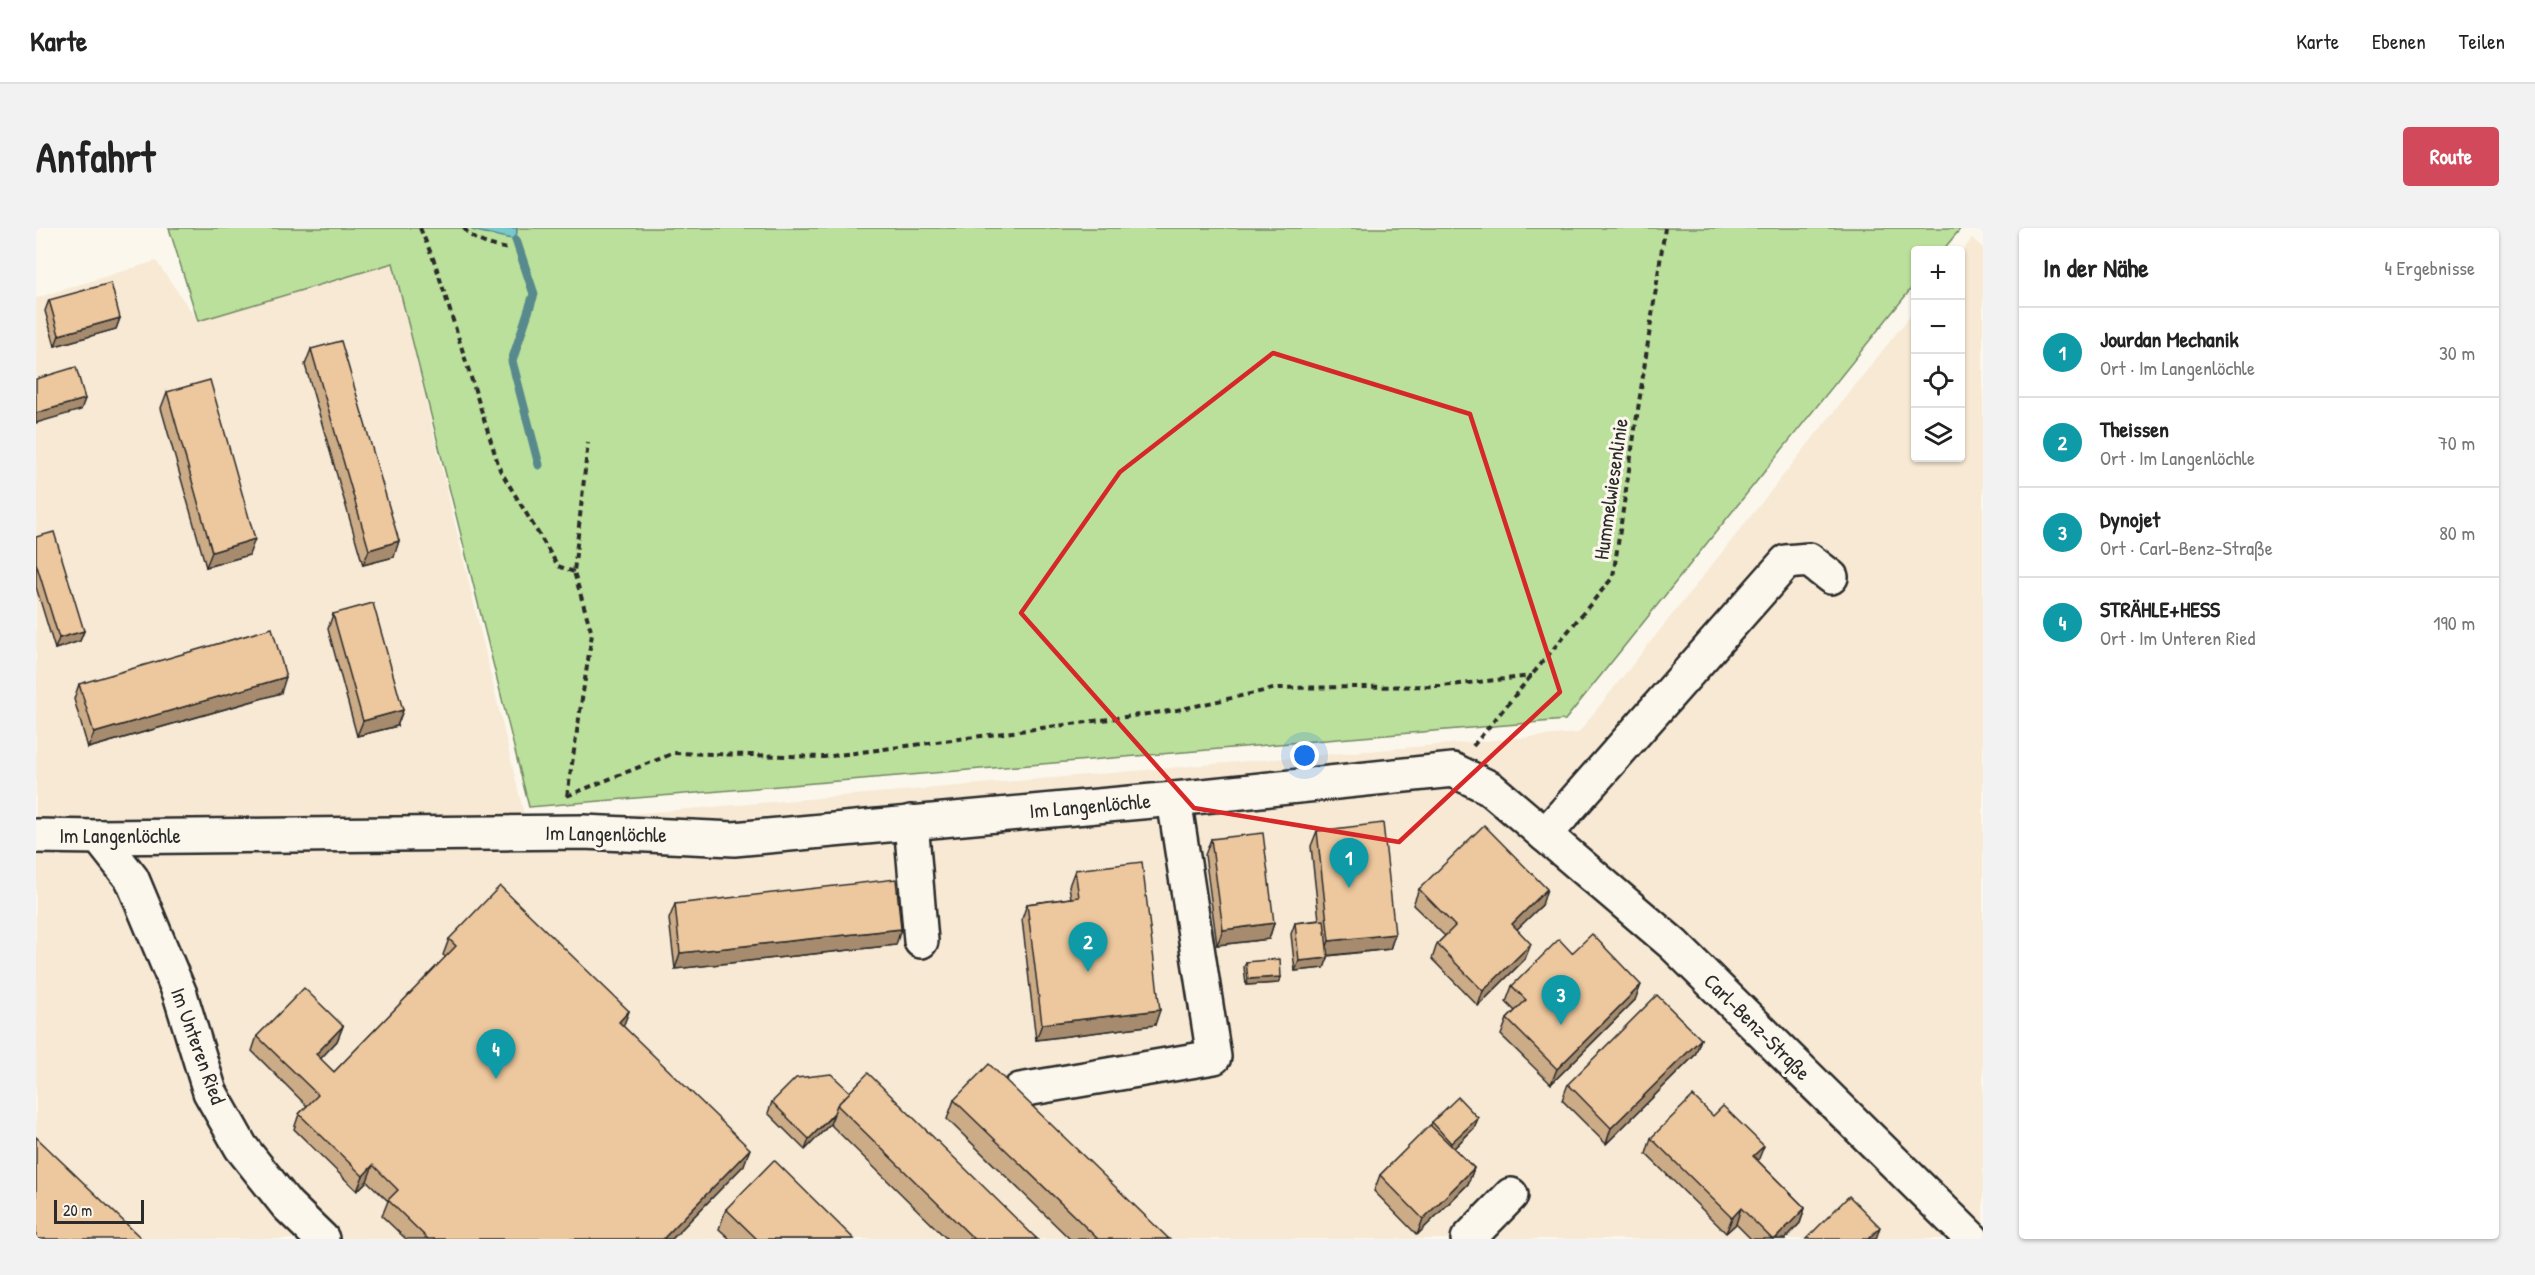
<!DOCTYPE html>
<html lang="de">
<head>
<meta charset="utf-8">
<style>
	:root { --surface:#fff; --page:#f2f2f2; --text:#222; --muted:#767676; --line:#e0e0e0; --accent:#d1495b }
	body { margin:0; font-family:"Patrick Hand",sans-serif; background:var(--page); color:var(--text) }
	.controls { position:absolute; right:18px; top:18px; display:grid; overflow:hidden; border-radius:6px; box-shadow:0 2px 4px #0004 }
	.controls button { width:54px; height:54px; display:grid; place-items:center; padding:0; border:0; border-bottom:2px solid var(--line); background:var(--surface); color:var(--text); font:30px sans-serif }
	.scale { position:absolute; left:18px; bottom:15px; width:90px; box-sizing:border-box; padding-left:6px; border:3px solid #2b2b2b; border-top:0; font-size:16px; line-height:21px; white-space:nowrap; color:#2b2b2b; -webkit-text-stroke:4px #fbf7ec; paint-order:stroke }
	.you { position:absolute; left:1269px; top:528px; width:21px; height:21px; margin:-15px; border:4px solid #fff; border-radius:50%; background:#1a73e8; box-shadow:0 0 0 9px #1a73e833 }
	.badge { display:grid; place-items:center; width:39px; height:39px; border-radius:50%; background:var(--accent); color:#fff; font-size:20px; font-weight:700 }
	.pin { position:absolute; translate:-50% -50px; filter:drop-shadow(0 2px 3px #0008) }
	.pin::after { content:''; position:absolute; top:32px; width:21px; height:18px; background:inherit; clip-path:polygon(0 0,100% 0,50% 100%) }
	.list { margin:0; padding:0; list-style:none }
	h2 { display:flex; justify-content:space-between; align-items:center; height:78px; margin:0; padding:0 24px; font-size:26px }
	h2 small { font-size:20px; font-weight:400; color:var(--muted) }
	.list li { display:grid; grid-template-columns:39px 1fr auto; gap:18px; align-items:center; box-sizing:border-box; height:90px; padding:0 24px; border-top:2px solid var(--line) }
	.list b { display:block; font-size:22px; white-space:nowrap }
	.list p { margin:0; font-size:20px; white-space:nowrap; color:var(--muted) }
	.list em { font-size:20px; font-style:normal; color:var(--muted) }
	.icon { flex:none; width:33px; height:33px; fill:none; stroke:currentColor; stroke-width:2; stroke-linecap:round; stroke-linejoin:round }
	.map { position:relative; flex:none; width:1947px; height:1011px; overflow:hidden; border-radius:6px }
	header { display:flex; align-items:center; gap:36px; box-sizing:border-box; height:84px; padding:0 30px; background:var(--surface); border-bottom:2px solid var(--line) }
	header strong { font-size:28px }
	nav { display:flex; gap:33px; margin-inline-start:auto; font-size:21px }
	.intro { display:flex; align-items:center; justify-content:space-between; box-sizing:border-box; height:144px; padding:0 36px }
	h1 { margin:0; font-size:42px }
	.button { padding:15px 27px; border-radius:6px; background:var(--accent); color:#fff; font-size:21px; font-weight:700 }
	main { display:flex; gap:36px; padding:0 36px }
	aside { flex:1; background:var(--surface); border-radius:6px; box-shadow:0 2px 4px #0004 }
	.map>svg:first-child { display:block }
</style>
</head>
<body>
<header>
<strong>Karte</strong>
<nav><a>Karte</a><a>Ebenen</a><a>Teilen</a></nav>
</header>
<div class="intro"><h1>Anfahrt</h1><a class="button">Route</a></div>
<main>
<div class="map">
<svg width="1947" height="1011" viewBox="0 0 1947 1011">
	<rect width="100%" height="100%" fill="#fbf7ec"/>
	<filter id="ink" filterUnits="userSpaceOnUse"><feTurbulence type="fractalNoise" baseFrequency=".0167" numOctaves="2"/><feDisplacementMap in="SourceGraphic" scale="12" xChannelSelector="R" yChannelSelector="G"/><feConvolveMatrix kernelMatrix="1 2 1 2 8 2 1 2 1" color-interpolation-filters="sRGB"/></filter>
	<g filter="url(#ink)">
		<!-- built -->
		<path fill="#f7e9d4" d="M1936,10L1947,20V1011H0V70L120,33L162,93L357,35L490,595L1542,505L1879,82L1880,230H1924L1925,25Z"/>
		<!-- green -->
		<path fill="#bbe09b" stroke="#738663" stroke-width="1.5" d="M133,0H435L480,11L481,0H1925L1907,22H1880L1879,56L1529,492L493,579L357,35L162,93Z"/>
		<!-- water -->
		<path fill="#78c9ce" stroke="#598a8d" stroke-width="1.5" d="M435,0H481L480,12L436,2Z"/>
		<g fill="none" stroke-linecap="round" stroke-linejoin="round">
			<!-- stream -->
			<path stroke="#598a8d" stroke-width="9" d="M480,12L498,66L476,133L503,237"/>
			<defs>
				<g id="minor">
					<path d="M875,594L885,713"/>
					<path d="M1509,607L1750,334L1773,332L1795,349"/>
					<path d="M0,608L63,609L547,604L698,611L1138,571L1417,542L1454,560L1637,716L1936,1011"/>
					<path d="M63,609L96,651L144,766L174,864L205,919L251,977L286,1011"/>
					<path d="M984,862L1178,829L1138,571"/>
					<path d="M1432,1011L1475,967"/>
				</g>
			</defs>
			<!-- minor casing -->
			<use href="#minor" stroke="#2b2b2b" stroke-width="38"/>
			<!-- path -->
			<g stroke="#2b2b2b" stroke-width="4" stroke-dasharray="6 4.5" stroke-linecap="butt">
				<path d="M384,0L399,35L464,242L522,338L538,344"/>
				<path d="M428,0C437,14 457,18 472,21"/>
				<path d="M1437,518L1577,349L1629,0"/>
				<path d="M531,568L638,525L788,529L1141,482L1241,460L1406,458L1496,448"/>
				<path d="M531,568L556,406L538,344L552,214"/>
			</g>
			<!-- minor -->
			<use href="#minor" stroke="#fbf7ec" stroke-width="33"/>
		</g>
		<!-- wall -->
		<g fill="#ccab87" stroke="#2b2b2b" stroke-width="1.5">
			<path d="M13,72L84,90L80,101L19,118L9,83Z"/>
			<path d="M275,121L358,329L327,337L269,137Z"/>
			<path d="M131,164L213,327L170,339L125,180Z"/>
			<path d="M0,309L48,403L44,413L19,421L0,359Z"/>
			<path d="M297,386L367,482L361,498L321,508L292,401Z"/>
			<path d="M43,456L245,465L52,520L38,471Z"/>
			<path d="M1281,603L1359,706L1354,721L1292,728L1288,740L1259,743L1255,706L1259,695L1283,692L1275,618Z"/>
			<path d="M1175,611L1238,695L1233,711L1181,717L1169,627Z"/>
			<path d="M1039,642L1119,797L1000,812L986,691L991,676L1035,670L1033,658Z"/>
			<path d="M1383,661L1506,677L1481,701L1489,731L1442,778L1396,731L1401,716L1409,708L1377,677Z"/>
			<path d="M639,676L860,717L639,741L633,691Z"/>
			<path d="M413,711L593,783L587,798L708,937L636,1011H370L346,988L352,973L331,953L321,963L258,901L263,886L271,878L216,823L221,808L307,798L301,813L284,831L298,844L410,729L407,727Z"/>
			<path d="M1536,725L1599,772L1515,856L1465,807L1471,791L1479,783L1470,774L1476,758Z"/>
			<path d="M1210,734L1245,749L1243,755L1210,757L1208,739Z"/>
			<path d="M1665,811L1659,827L1570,916L1526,872L1532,856Z"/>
			<path d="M814,864L1001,1011H911L794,896L769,922L732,885L736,874Z"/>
			<path d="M918,872L1133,1011H1034L911,891Z"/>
			<path d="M1442,890L1438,900L1418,920L1438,940L1432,956L1381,1007L1338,963L1344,947L1395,897L1396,894Z"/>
			<path d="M1615,910L1722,933L1769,980L1764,995L1749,1011H1715L1700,996L1690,1005L1610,926Z"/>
			<path d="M690,981L818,1011H694L683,1001Z"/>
		</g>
		<!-- shaded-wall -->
		<g fill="#a68b6e" stroke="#2b2b2b" stroke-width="1.5">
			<path d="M84,90L80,101L19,118L23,107Z"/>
			<path d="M49,171L45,182L0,195V185Z"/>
			<path d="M219,311L213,327L170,339L176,324Z"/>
			<path d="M363,313L358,329L327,337L333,322Z"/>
			<path d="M48,403L44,413L19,421L23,410Z"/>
			<path d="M250,449L245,465L52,520L58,505Z"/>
			<path d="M367,482L361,498L321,508L327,493Z"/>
			<path d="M1511,661L1506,677L1470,712L1476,696Z"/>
			<path d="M1238,695L1233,711L1181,717L1187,702Z"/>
			<path d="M865,701L860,717L639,741L644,725Z"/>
			<path d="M1359,706L1354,721L1287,728L1293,713Z"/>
			<path d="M1495,716L1489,731L1442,778L1447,763Z"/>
			<path d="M1292,730L1288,740L1259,743L1263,733Z"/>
			<path d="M1245,749L1243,755L1210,757L1212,751Z"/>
			<path d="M1605,757L1599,772L1515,856L1521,841Z"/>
			<path d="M1124,782L1119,797L1000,812L1006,796Z"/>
			<path d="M593,783L587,799L583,794Z"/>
			<path d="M307,798L301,813L274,842L280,826Z"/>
			<path d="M1665,811L1659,827L1570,916L1575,900Z"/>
			<path d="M798,886L794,896L769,922L773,911Z"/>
			<path d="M1442,890L1438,900L1412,926L1415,915Z"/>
			<path d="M1728,918L1722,933L1717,928Z"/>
			<path d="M714,921L708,937L636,1011H627Z"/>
			<path d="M337,937L331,953L321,963L327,948Z"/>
			<path d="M1438,940L1432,956L1381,1007L1387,991Z"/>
			<path d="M1705,980L1700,996L1690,1005L1696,990Z"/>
			<path d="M1769,980L1764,995L1749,1011H1739Z"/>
			<path d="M1844,999L1840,1011H1832Z"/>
		</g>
		<!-- building -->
		<g fill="#edc79d" stroke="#2b2b2b" stroke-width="1.5">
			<path d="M75,55L84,90L23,107L13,72Z"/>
			<path d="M305,113L363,313L333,322L275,121Z"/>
			<path d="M40,139L49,171L0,185V151Z"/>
			<path d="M174,152L219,311L176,324L131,164Z"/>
			<path d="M18,304L48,403L23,410L0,335V309Z"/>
			<path d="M337,375L367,482L327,493L297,386Z"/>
			<path d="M236,400L250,449L58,505L43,456Z"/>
			<path d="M1347,595L1359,706L1293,713L1281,603Z"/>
			<path d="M1448,597L1511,661L1476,696L1495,716L1447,763L1401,716L1419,698L1383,661Z"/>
			<path d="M1227,605L1238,695L1187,702L1175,611Z"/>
			<path d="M1106,634L1124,782L1006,796L991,676L1043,669L1039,642Z"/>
			<path d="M860,651L865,701L644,725L639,676Z"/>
			<path d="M464,658L593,783L583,794L714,921L627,1011H392L352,972L362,962L337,937L327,948L263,886L282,867L221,808L268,760L307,798L280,826L298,844L420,718L413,711Z"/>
			<path d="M1288,692L1292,730L1263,733L1259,695Z"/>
			<path d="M1556,706L1605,757L1521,841L1471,791L1490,772L1476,758L1523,711L1536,725Z"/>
			<path d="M1244,731L1245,749L1212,751L1210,734Z"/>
			<path d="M1621,767L1665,811L1575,900L1532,856Z"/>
			<path d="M953,836L1133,1011H1062L918,872Z"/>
			<path d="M832,845L1001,1011H938L801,877Z"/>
			<path d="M795,846L814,864L801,877L798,885L773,911L736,874L760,850Z"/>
			<path d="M1657,868L1677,888L1687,878L1728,918L1717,928L1769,980L1739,1011H1736L1705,980L1696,990L1615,910Z"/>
			<path d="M1422,869L1442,890L1415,915L1396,894Z"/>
			<path d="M1394,897L1438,940L1387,991L1344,947Z"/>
			<path d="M0,909L106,1011H0Z"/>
			<path d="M738,932L818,1011H721L690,981Z"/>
			<path d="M1813,968L1844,999L1832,1011H1770Z"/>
		</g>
	</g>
	<!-- marked area -->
	<path fill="none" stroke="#d62828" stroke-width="4.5" stroke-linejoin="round" d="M1237,125L1434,186L1524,464L1363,614L1158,580L985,385L1084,244Z"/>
	<g text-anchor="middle" stroke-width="6" stroke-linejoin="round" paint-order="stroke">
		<!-- street labels -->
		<g font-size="21" fill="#2b2b2b" stroke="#fbf7ec">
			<text transform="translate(1575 261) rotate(-82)" y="7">Hummelwiesenlinie</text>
			<text transform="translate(1054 578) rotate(-5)" y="7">Im Langenlöchle</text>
			<text transform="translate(570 606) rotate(1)" y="7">Im Langenlöchle</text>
			<text x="84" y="615">Im Langenlöchle</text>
			<text transform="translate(1721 799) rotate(45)" y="7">Carl-Benz-Straße</text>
			<text transform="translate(162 818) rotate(70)" y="7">Im Unteren Ried</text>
		</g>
	</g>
</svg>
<div class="controls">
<button>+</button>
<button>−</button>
<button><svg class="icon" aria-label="locate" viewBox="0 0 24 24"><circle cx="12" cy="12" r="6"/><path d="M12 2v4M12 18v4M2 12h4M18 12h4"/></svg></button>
<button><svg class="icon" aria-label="layers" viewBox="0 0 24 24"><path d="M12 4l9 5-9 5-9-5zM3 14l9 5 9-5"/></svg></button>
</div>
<div class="scale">20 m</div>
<div class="you"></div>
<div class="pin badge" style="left:1313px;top:660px;background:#0f9aa8">1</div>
<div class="pin badge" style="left:1052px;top:744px;background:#0f9aa8">2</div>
<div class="pin badge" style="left:1525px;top:797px;background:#0f9aa8">3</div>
<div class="pin badge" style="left:460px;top:851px;background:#0f9aa8">4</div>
</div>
<aside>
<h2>In der Nähe<small>4 Ergebnisse</small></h2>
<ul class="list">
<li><span class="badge" style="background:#0f9aa8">1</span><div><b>Jourdan Mechanik</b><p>Ort · Im Langenlöchle</p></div><em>30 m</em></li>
<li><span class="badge" style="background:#0f9aa8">2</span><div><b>Theissen</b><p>Ort · Im Langenlöchle</p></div><em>70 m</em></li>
<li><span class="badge" style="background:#0f9aa8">3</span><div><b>Dynojet</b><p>Ort · Carl-Benz-Straße</p></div><em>80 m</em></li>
<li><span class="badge" style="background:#0f9aa8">4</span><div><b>STRÄHLE+HESS</b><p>Ort · Im Unteren Ried</p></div><em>190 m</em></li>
</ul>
</aside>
</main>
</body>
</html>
